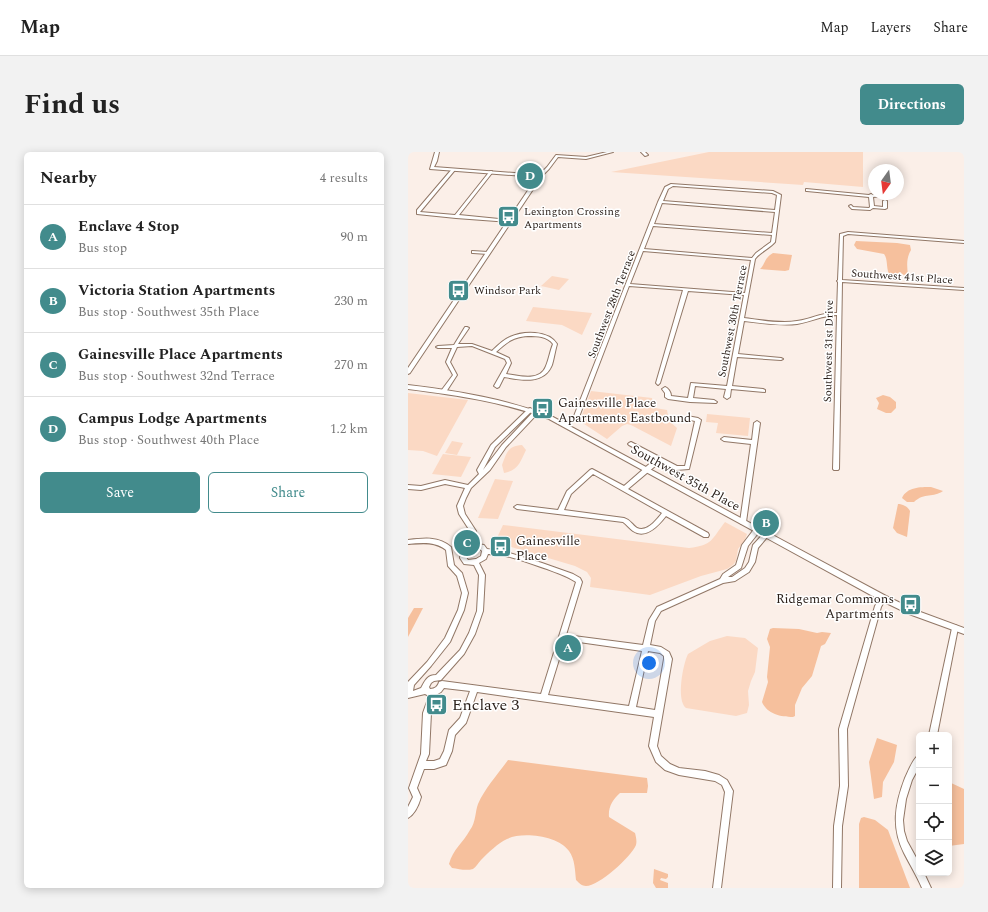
<!DOCTYPE html>
<html lang="en">
<head>
<meta charset="utf-8">
<style>
	:root { --surface:#fff; --page:#f2f2f2; --text:#222; --muted:#767676; --line:#e0e0e0; --accent:#428b8c }
	body { margin:0; font-family:Spectral,serif; background:var(--page); color:var(--text) }
	.controls { position:absolute; right:12px; bottom:12px; display:grid; overflow:hidden; border-radius:6px; box-shadow:0 2px 10px #0003 }
	.controls button { width:36px; height:36px; display:grid; place-items:center; padding:0; border:0; border-bottom:1px solid var(--line); background:var(--surface); color:var(--text); font:20px sans-serif }
	.compass { position:absolute; left:460px; top:12px; width:36px; height:36px; border-radius:50%; background:var(--surface); box-shadow:0 2px 10px #0003; rotate:194deg }
	.you { position:absolute; left:241px; top:511px; width:14px; height:14px; margin:-10px; border:3px solid #fff; border-radius:50%; background:#1a73e8; box-shadow:0 0 0 6px #1a73e833 }
	.badge { display:grid; place-items:center; width:26px; height:26px; border-radius:50%; background:var(--accent); color:#fff; font-size:13px; font-weight:700 }
	.pin { position:absolute; translate:-50% -50%; border:2px solid #fff; box-shadow:0 1px 4px #0006 }
	.list { margin:0; padding:0; list-style:none }
	h2 { display:flex; justify-content:space-between; align-items:center; height:52px; margin:0; padding:0 16px; font-size:17px }
	h2 small { font-size:13px; font-weight:400; color:var(--muted) }
	.list li { display:grid; grid-template-columns:26px 1fr auto; gap:12px; align-items:center; box-sizing:border-box; height:64px; padding:0 16px; border-top:1px solid var(--line) }
	.list b { display:block; font-size:15px; white-space:nowrap }
	.list p { margin:0; font-size:13px; white-space:nowrap; color:var(--muted) }
	.list em { font-size:13px; font-style:normal; color:var(--muted) }
	.actions { display:flex; gap:8px; padding:12px 16px }
	.actions a { flex:1; padding:9px 0; border:1px solid var(--accent); border-radius:6px; text-align:center; font-size:14px; color:var(--accent) }
	.actions .main { background:var(--accent); color:#fff }
	.icon { flex:none; width:22px; height:22px; fill:none; stroke:currentColor; stroke-width:2; stroke-linecap:round; stroke-linejoin:round }
	.map { position:relative; flex:none; width:556px; height:736px; overflow:hidden; border-radius:6px }
	header { display:flex; align-items:center; gap:24px; box-sizing:border-box; height:56px; padding:0 20px; background:var(--surface); border-bottom:1px solid var(--line) }
	header strong { font-size:19px }
	nav { display:flex; gap:22px; margin-inline-start:auto; font-size:14px }
	.intro { display:flex; align-items:center; justify-content:space-between; box-sizing:border-box; height:96px; padding:0 24px }
	h1 { margin:0; font-size:28px }
	.button { padding:10px 18px; border-radius:6px; background:var(--accent); color:#fff; font-size:14px; font-weight:700 }
	main { display:flex; gap:24px; padding:0 24px }
	aside { flex:1; background:var(--surface); border-radius:6px; box-shadow:0 2px 10px #0003 }
	.map>svg:first-child { display:block }
</style>
</head>
<body>
<header>
<strong>Map</strong>
<nav><a>Map</a><a>Layers</a><a>Share</a></nav>
</header>
<div class="intro"><h1>Find us</h1><a class="button">Directions</a></div>
<main>
<aside>
<h2>Nearby<small>4 results</small></h2>
<ul class="list">
<li><span class="badge">A</span><div><b>Enclave 4 Stop</b><p>Bus stop</p></div><em>90 m</em></li>
<li><span class="badge">B</span><div><b>Victoria Station Apartments</b><p>Bus stop · Southwest 35th Place</p></div><em>230 m</em></li>
<li><span class="badge">C</span><div><b>Gainesville Place Apartments</b><p>Bus stop · Southwest 32nd Terrace</p></div><em>270 m</em></li>
<li><span class="badge">D</span><div><b>Campus Lodge Apartments</b><p>Bus stop · Southwest 40th Place</p></div><em>1.2 km</em></li>
</ul>
<div class="actions"><a class="main">Save</a><a>Share</a></div>
</aside>
<div class="map">
<svg width="556" height="736" viewBox="0 0 556 736">
	<rect width="100%" height="100%" fill="#fbefe8"/>
	<!-- green -->
	<g fill="#fbd9c4">
		<path d="M301,0H455V35L396,30L395,33L203,20Z"/>
		<path d="M144,124L161,127L151,138L133,134Z"/>
		<path d="M125,155L184,161L174,183L154,173L118,169Z"/>
		<path d="M183,239L244,246L245,253L247,256L259,258L261,269L269,276L263,294L223,273L219,272L214,274L199,287L173,270V266Z"/>
		<path d="M0,241L60,248L29,304L15,299L0,298Z"/>
		<path d="M299,262L342,266L340,284L308,281L310,271L298,270Z"/>
		<path d="M44,289L55,291L49,303L37,301Z"/>
		<path d="M114,293L118,298C112,310 111,318 96,321L94,313C99,300 100,294 114,293Z"/>
		<path d="M35,302L63,305L53,325L24,322Z"/>
		<path d="M87,327L105,329L90,367L70,366Z"/>
		<path d="M317,370L339,382L337,388L330,397L328,409L325,413L319,417L293,424L242,443L182,435L183,426L179,420L167,414L87,390L95,373L281,396C305,393 303,388 317,370Z"/>
		<path d="M319,484L337,486L350,496L347,520L343,529L340,539L341,553L339,561L328,564L278,556C268,548 275,512 280,502L302,489Z"/>
	</g>
	<!-- water -->
	<g fill="#f6c09d">
		<path d="M448,89L489,91L502,93L503,98C498,106 499,115 500,123L481,122C478,115 480,107 476,102L449,97L446,93Z"/>
		<path d="M365,101L384,103L381,118L377,119L352,117C357,113 356,106 365,101Z"/>
		<path d="M475,243L482,245L488,250V256L483,261H478L469,257L471,251L468,246Z"/>
		<path d="M523,335L535,339C525,346 517,340 506,350H499L494,346C499,335 512,335 523,335Z"/>
		<path d="M490,352C495,352 500,355 502,359L499,385L489,381L485,376Z"/>
		<path d="M6,456H15L0,485V466Z"/>
		<path d="M365,476L391,477L409,481L414,480L423,481L417,492L413,494L404,524L394,536L387,553V564L385,565C373,565 359,562 354,550L360,530L359,525L362,495L359,487L362,477Z"/>
		<path d="M469,586L489,593L486,610L475,630L474,645L466,647L461,610Z"/>
		<path d="M100,608L239,626L240,634L239,641H212C205,647 200,655 201,665L227,681C228,685 229,689 228,693C223,705 191,734 178,734C174,734 171,731 168,728C167,719 167,707 161,699C151,684 114,679 99,687C90,691 80,701 73,708C70,711 68,715 65,717C58,719 51,717 44,716L41,712C45,697 55,691 62,678C68,670 67,660 70,652C77,636 90,622 100,608Z"/>
		<path d="M541,630L556,637V692L541,694Z"/>
		<path d="M456,665L467,668L480,678L502,736H451V672L453,666Z"/>
		<path d="M246,717L260,722V725L258,727L253,726L252,728L260,731V736H248L245,731Z"/>
	</g>
	<g fill="none" stroke-linecap="round" stroke-linejoin="round">
		<defs>
			<g id="minor">
				<path d="M199,0H205L178,7L150,5L141,17L133,25L130,24L139,15L148,3L178,5Z"/>
				<path d="M233,0H237L240,3L237,4Z"/>
				<path d="M44,17L47,18L12,60L47,63L82,19H84V21L51,63L101,68L103,69L102,70L48,66L9,62V58Z"/>
				<path d="M263,32L365,39L373,43L367,90C361,97 352,100 347,107L336,166C353,168 372,172 389,169C403,167 415,160 429,161L430,130L429,129L430,128L432,82L440,80L556,89V91L440,82L435,84L434,128L556,136V138L434,130L431,317L430,318H426L425,317L429,163C415,163 403,170 389,172C372,174 353,171 336,169L330,202L373,206L375,207L373,208L329,205L324,234L355,237L357,238V240L323,237L322,245L319,247L316,245L318,237L287,234L285,246L306,248L309,250L308,251L282,250L260,247L257,245V241L254,237L257,235C260,236 263,240 263,244L280,246L283,231L319,234L336,143L280,139L252,231L250,233L248,231L275,138L221,134L171,265L159,274L157,275L154,273L166,264L250,50L257,35ZM265,34L364,41L369,43L367,58L255,49L260,37ZM254,51L367,60L364,81L246,72ZM245,74L364,83L363,90L348,101L344,106L236,97ZM235,99L343,108L337,141L222,132Z"/>
				<path d="M398,37L461,43L463,42L465,43L489,42L487,43L465,45L466,54L475,55V49L477,48L479,49V56L477,57L465,56L462,58L444,57L441,54L443,53L445,55L461,56L462,55L461,45L399,39H398Z"/>
				<path d="M64,99L80,100L82,101L80,102L65,101H64Z"/>
				<path d="M57,175H59L61,176L50,192H64L84,199C89,194 95,188 102,185C115,179 140,178 149,192C147,199 146,206 144,213C136,233 113,228 96,225L91,235L89,236L86,234L99,211L97,207L64,194L49,195L42,210L49,223L38,240H34L33,239L45,223L38,210L44,196H30L28,195L30,194L46,193ZM120,184C129,184 139,184 145,192C142,199 141,207 138,214C132,230 111,224 98,222L103,211L101,206L88,200C99,190 105,185 120,184Z"/>
				<path d="M122,256L124,257L125,258L124,259L87,295L75,318L94,293L126,259H130L131,260L98,295L82,318L63,336L58,346L55,354L57,362L68,379L70,392L76,393L79,397L95,399L134,411L165,422L172,426L174,430L158,483L235,493L241,468L249,455L312,427L315,422L328,413L334,393L347,376H351L352,378L351,380L340,394L333,416L320,425H324L337,416L341,410L345,393L356,381H360L361,383L350,396L347,410L341,420L327,429L315,431L253,459L247,469L242,493L253,495L261,500L264,507L249,594L253,604L262,612L271,616L297,619L311,623L319,628L325,639L313,736H305L317,640L314,633L307,629L271,623L257,618L248,610L241,594L246,565L69,540L58,571L47,583L44,599L38,613L26,617H16L9,636L13,645C11,652 7,662 0,666V655L5,645L1,636L13,602L15,561L21,544L17,542L0,546V530L19,510L37,486L50,458L54,441L49,424L40,414L38,398C27,389 13,391 0,392V388C15,386 31,384 43,395L46,413L54,421L60,441L56,458L42,490L23,514L6,533L5,539L13,536C17,529 19,523 28,523L52,498L61,481L69,459L71,423L66,413L56,412L52,406C53,398 56,395 64,392L62,379L51,362L49,354L57,336L37,332L13,338L0,337V333L13,334L37,328L60,333L71,322L69,318L83,293L120,257ZM67,396L72,397L74,399L73,404L68,407L60,408L58,405C59,400 62,397 67,396ZM80,402C100,402 120,411 139,417C149,421 159,424 168,430L133,542L34,529L31,530C30,534 27,537 22,537L21,535L23,531L26,529L33,528L56,502L67,482L75,459L77,423L71,411L78,407ZM157,488L234,499L221,554L140,543ZM240,499L252,501L256,504V507L247,558L228,555ZM36,536L62,539L52,566L41,578L36,599L32,607L26,609H18L21,602L23,561L28,543L33,540Z"/>
				<path d="M279,264L290,266L293,268L281,317L268,318L252,310L220,337L300,381L301,383L300,385H296L258,364C251,373 238,388 225,379C221,376 219,373 215,370L109,357L106,355L109,353L150,358L159,339L182,318L184,317L216,334L247,307L221,293L220,292L221,291L223,290L269,314H277L287,269L277,267L276,266L277,265ZM185,322L254,361C249,367 239,381 229,376C224,373 223,368 216,366L156,358L163,342Z"/>
				<path d="M349,269L352,271L338,370L337,372H333L332,370L343,292L316,289L313,287L316,285L344,288L346,271Z"/>
				<path d="M475,443L477,444L478,446L473,455L439,577L440,634L434,674L433,736H425L426,674L432,634L431,577L467,454L473,444Z"/>
				<path d="M547,473L549,474L550,476L529,583H521L544,476L545,474Z"/>
				<path d="M511,603V615L504,628L498,647L495,668L496,679L499,689L511,711V721H516L523,736H514C509,724 502,713 496,701C483,675 487,652 497,626C500,620 505,606 511,603Z"/>
			</g>
			<g id="tertiary">
				<path d="M27,0H31L29,9L26,15L132,23L134,24L2,221L0,222V216L129,25L22,17Z"/>
				<path d="M0,233C50,239 98,247 145,265L478,444L507,458L556,476V482L501,462L472,448L141,267C95,250 48,243 0,237Z"/>
			</g>
		</defs>
		<!-- minor casing -->
		<use href="#minor" stroke="#917766" stroke-width="2"/>
		<!-- tertiary casing -->
		<use href="#tertiary" stroke="#917766" stroke-width="2"/>
		<!-- minor -->
		<use href="#minor" fill="#fff" fill-rule="evenodd"/>
		<!-- tertiary -->
		<use href="#tertiary" fill="#fff" fill-rule="evenodd"/>
	</g>
	<!-- icons -->
	<defs>
		<symbol id="bus-square" viewBox="-11 -11 22 22"><rect x="-9" y="-9" width="18" height="18" rx="4" fill="#428b8c" stroke="#fff"/><path d="M-5-6H5V4H4V6H2V4H-2V6H-4V4H-5ZM-3.5-4V0h7V-4ZM-3.5 1.2v1.5H-2V1.2ZM2 1.2v1.5H3.5V1.2Z" fill="#fff"/></symbol>
	</defs>
	<g fill-rule="evenodd">
		<use href="#bus-square" x="88" y="52" width="25" height="25"/>
		<use href="#bus-square" x="38" y="126" width="25" height="25"/>
		<use href="#bus-square" x="122" y="244" width="25" height="25"/>
		<use href="#bus-square" x="80" y="382" width="25" height="25"/>
		<use href="#bus-square" x="490" y="440" width="25" height="25"/>
		<use href="#bus-square" x="16" y="540" width="25" height="25"/>
	</g>
	<g text-anchor="middle" stroke-width="3" stroke-linejoin="round" paint-order="stroke">
		<!-- far-poi labels -->
		<g font-size="11" fill="#291e18" stroke="#fff" text-anchor="start">
			<text x="116" y="63">Lexington Crossing<tspan x="116" dy="13">Apartments</tspan></text>
			<text x="66" y="142">Windsor Park</text>
		</g>
		<!-- far-street labels -->
		<g font-size="11" fill="#291e18" stroke="#fff">
			<text transform="translate(494 124) rotate(4)" y="4">Southwest 41st Place</text>
			<text transform="translate(203 152) rotate(-69)" y="4">Southwest 28th Terrace</text>
			<text transform="translate(324 169) rotate(-79)" y="4">Southwest 30th Terrace</text>
			<text transform="translate(420 199) rotate(-89)" y="4">Southwest 31st Drive</text>
		</g>
		<!-- poi labels -->
		<g font-size="13" fill="#291e18" stroke="#fff" text-anchor="start">
			<text x="150" y="255">Gainesville Place<tspan x="150" dy="15">Apartments Eastbound</tspan></text>
			<text x="108" y="393">Gainesville<tspan x="108" dy="15">Place</tspan></text>
			<text x="486" y="451" text-anchor="end">Ridgemar Commons<tspan x="486" dy="15">Apartments</tspan></text>
		</g>
		<!-- street labels -->
		<g font-size="13" fill="#291e18" stroke="#fff">
			<text transform="translate(278 325) rotate(29)" y="5">Southwest 35th Place</text>
		</g>
		<!-- near-poi labels -->
		<g font-size="16" fill="#291e18" stroke="#fff" text-anchor="start">
			<text x="44" y="558">Enclave 3</text>
		</g>
	</g>
</svg>
<div class="controls">
<button>+</button>
<button>−</button>
<button><svg class="icon" aria-label="locate" viewBox="0 0 24 24"><circle cx="12" cy="12" r="6"/><path d="M12 2v4M12 18v4M2 12h4M18 12h4"/></svg></button>
<button><svg class="icon" aria-label="layers" viewBox="0 0 24 24"><path d="M12 4l9 5-9 5-9-5zM3 14l9 5 9-5"/></svg></button>
</div>
<svg class="compass" viewBox="-18 -18 36 36"><path d="M0-13l5 13h-10z" fill="#e53935"/><path d="M0 13l5-13h-10z" fill="#767676"/></svg>
<div class="you"></div>
<div class="pin badge" style="left:160px;top:496px">A</div>
<div class="pin badge" style="left:358px;top:371px">B</div>
<div class="pin badge" style="left:59px;top:391px">C</div>
<div class="pin badge" style="left:122px;top:24px">D</div>
</div>
</main>
</body>
</html>
